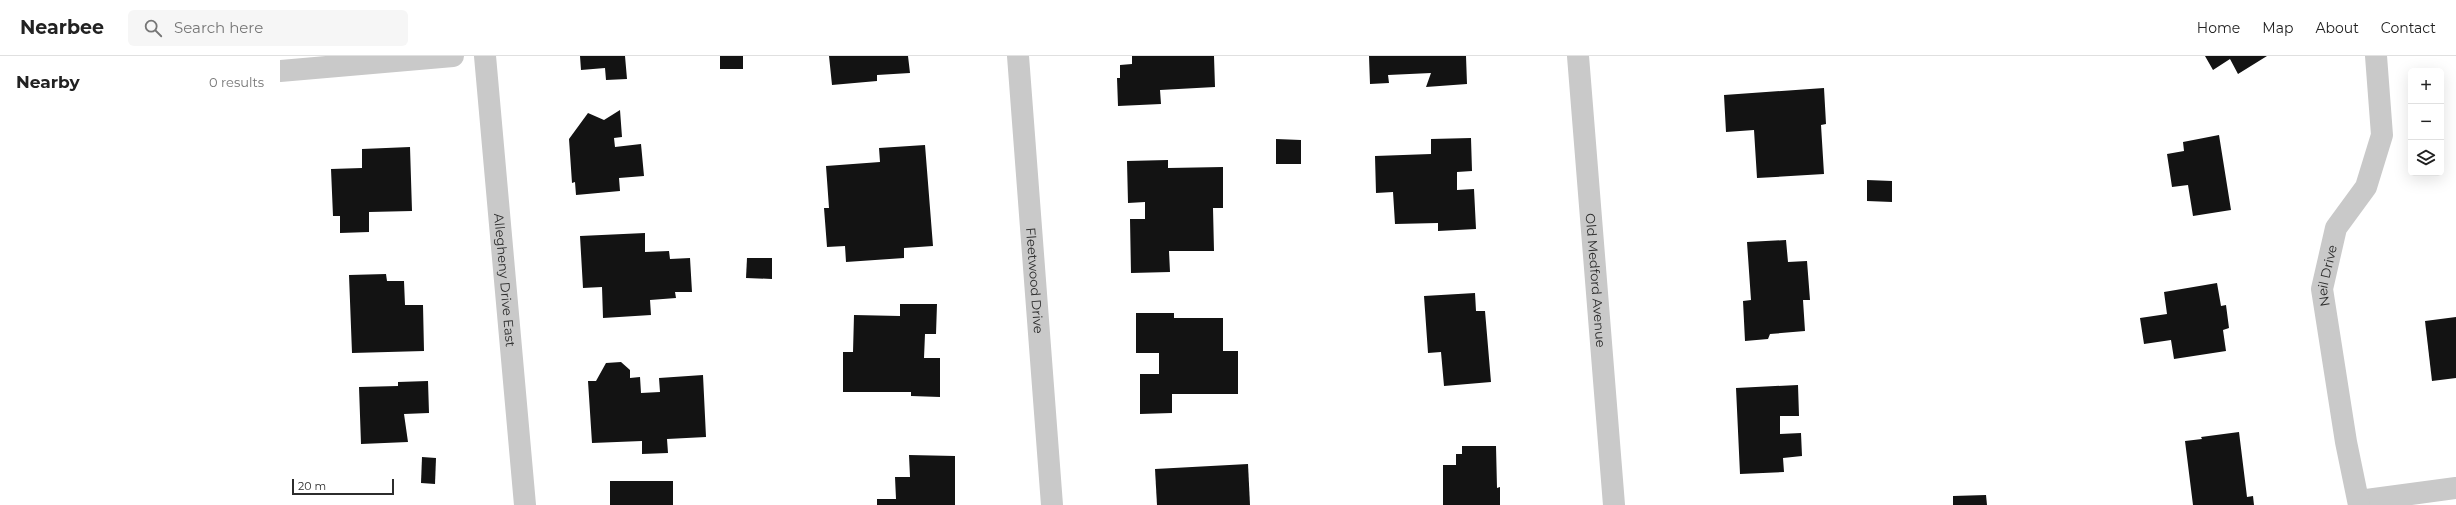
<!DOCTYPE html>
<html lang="en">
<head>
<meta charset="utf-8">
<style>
	:root { --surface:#fff; --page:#f6f6f6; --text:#222; --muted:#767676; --line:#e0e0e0 }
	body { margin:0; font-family:Montserrat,sans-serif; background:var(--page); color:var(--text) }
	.controls { position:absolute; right:12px; top:12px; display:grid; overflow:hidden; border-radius:6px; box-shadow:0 4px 16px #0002 }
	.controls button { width:36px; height:36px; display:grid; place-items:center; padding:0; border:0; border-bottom:1px solid var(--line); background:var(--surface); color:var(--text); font:20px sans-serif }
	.scale { position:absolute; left:12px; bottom:10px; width:102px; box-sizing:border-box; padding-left:4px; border:2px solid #2c2c2c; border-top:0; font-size:11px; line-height:14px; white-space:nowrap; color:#2c2c2c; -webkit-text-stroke:3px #fff; paint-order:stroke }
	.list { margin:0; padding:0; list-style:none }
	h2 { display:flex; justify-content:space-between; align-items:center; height:52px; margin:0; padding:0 16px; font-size:17px }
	h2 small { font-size:13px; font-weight:400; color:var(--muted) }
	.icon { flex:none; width:22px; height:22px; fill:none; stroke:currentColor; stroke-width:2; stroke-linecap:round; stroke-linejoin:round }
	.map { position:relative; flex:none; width:2176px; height:449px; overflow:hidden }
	header { display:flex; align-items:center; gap:24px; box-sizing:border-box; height:56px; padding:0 20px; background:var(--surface); border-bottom:1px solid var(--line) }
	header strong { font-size:19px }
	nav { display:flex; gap:22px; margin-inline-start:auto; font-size:14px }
	.search { width:280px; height:36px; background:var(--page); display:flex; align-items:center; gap:10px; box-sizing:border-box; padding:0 14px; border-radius:6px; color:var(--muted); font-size:15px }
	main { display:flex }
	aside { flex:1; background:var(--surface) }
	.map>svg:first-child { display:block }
</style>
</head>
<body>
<header>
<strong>Nearbee</strong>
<div class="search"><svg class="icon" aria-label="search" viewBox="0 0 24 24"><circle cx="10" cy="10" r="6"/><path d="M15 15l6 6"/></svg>Search here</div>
<nav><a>Home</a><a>Map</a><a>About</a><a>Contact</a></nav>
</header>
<main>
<aside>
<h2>Nearby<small>0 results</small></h2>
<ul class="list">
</ul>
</aside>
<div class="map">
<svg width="2176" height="449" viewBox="0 0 2176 449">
	<rect width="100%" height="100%" fill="#fff"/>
	<!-- building -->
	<g fill="#131313">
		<path d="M300,0H345L347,23L326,24L325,12L301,14Z"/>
		<rect x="440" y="0" width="23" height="13"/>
		<path d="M549,0H628L630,17L597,19V25L552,29Z"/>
		<path d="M852,0H934L935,31L880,34L881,48L838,50L837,22H840V9L852,8Z"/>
		<path d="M1089,0H1186L1187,28L1146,31L1151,17L1108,19L1109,27L1090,28Z"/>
		<path d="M1925,0H1987L1958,18L1950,3L1933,14Z"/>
		<path d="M1544,32L1546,68L1541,69L1544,118L1477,122L1474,74L1446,76L1444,39Z"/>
		<path d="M340,54L342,81L334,82L335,91L361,88L364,120L339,122L340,135L296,139L295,126L292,127L289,83L308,57L324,64Z"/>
		<path d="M1939,79L1951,154L1913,160L1908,129L1892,131L1887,98L1904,95L1903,86Z"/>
		<path d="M1191,82L1192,115L1177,116V134L1194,133L1196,173L1158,175V167L1115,168L1113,136L1096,137L1095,100L1151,98V83Z"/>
		<path d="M996,83L1021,84V108H996Z"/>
		<path d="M645,89L653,190L624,192V202L566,206L565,190L547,191L544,152H549L546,110L600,106L599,92Z"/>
		<path d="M130,91L132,155L89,156V176L60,177V160H53L51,113L82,112V93Z"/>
		<path d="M888,104V112L943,111V152H933L934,195H889L890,216L851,217L850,163H865V146L848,147L847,105Z"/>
		<path d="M1587,124L1612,125V146L1587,145Z"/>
		<path d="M365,177V196L389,195L390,203L410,202L412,236H395L396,242L370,244L371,259L323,262L322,231L303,232L300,180Z"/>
		<path d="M1506,184L1508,206L1527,205L1530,244H1523L1525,275L1490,278L1488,283L1465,285L1463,245L1471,244L1467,186Z"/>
		<path d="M467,202H492V223L466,222Z"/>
		<path d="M106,218L107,225H124L125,249H143L144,295L72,297L69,219Z"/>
		<path d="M1937,227L1941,250L1946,249L1949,272L1943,274L1946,295L1894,303L1891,284L1864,288L1860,262L1887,258L1884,236Z"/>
		<path d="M1195,237L1196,255H1205L1211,326L1164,330L1161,296L1148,297L1144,240Z"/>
		<path d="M620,248H657L656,278H645L644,302H660V341L631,340V336H563V296H573L574,259L620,260Z"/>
		<path d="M856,257H894V262H943V295H958V338H892V357L860,358V318H879V297H856Z"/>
		<path d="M2176,261V322L2152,325L2145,265Z"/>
		<path d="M341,306L350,314V322L360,321L361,337L380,336L379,322L423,319L426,381L387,383L388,397L362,398V385L312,387L308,325H316L326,307Z"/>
		<path d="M148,325L149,357L124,358L128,386L81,388L79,331L118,330V326Z"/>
		<path d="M1518,329L1519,360H1500V378L1521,377L1522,400L1503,402L1504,416L1460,418L1456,332Z"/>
		<path d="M1959,376L1967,441L1973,440L1974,449H1913L1905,385L1922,383L1921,381Z"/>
		<path d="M1182,390H1216L1217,432L1220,431V449H1163V409H1176V398H1182Z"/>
		<path d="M629,399L675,400V449H597V443H616L615,421H630Z"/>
		<path d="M142,401L156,402L155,428L141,427Z"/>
		<path d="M968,408L970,449H877L875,413Z"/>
		<rect x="330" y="425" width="63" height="24"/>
		<path d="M1706,439L1707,449H1673V440Z"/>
	</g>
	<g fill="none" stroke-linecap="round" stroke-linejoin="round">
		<!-- minor -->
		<g stroke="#c9c9c9" stroke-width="22">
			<path id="s1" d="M205,0L245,449"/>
			<path id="s2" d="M738,0L772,449"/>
			<path d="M0,15L173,0"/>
			<path d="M2079,445L2176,432"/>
			<path id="s3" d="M2079,449L2066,386L2042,233L2056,172L2086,131L2102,79L2096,0"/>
		</g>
		<!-- tertiary -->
		<path stroke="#c9c9c9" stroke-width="22" id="s4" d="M1298,0L1334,449"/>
	</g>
	<g text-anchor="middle" stroke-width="4" stroke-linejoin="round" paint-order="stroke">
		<!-- street labels -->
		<g font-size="13" fill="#2c2c2c" stroke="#fff">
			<text dy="5" stroke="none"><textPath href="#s3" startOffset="233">Neil Drive</textPath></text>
			<text dy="5" stroke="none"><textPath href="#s1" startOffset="225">Allegheny Drive East</textPath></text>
			<text dy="5" stroke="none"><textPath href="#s2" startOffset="225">Fleetwood Drive</textPath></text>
			<text dy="5" stroke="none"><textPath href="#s4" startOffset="225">Old Medford Avenue</textPath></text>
		</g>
	</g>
</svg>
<div class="controls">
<button>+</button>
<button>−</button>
<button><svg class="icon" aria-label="layers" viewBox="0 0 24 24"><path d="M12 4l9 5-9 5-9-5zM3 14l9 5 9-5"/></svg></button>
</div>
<div class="scale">20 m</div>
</div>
</main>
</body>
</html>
